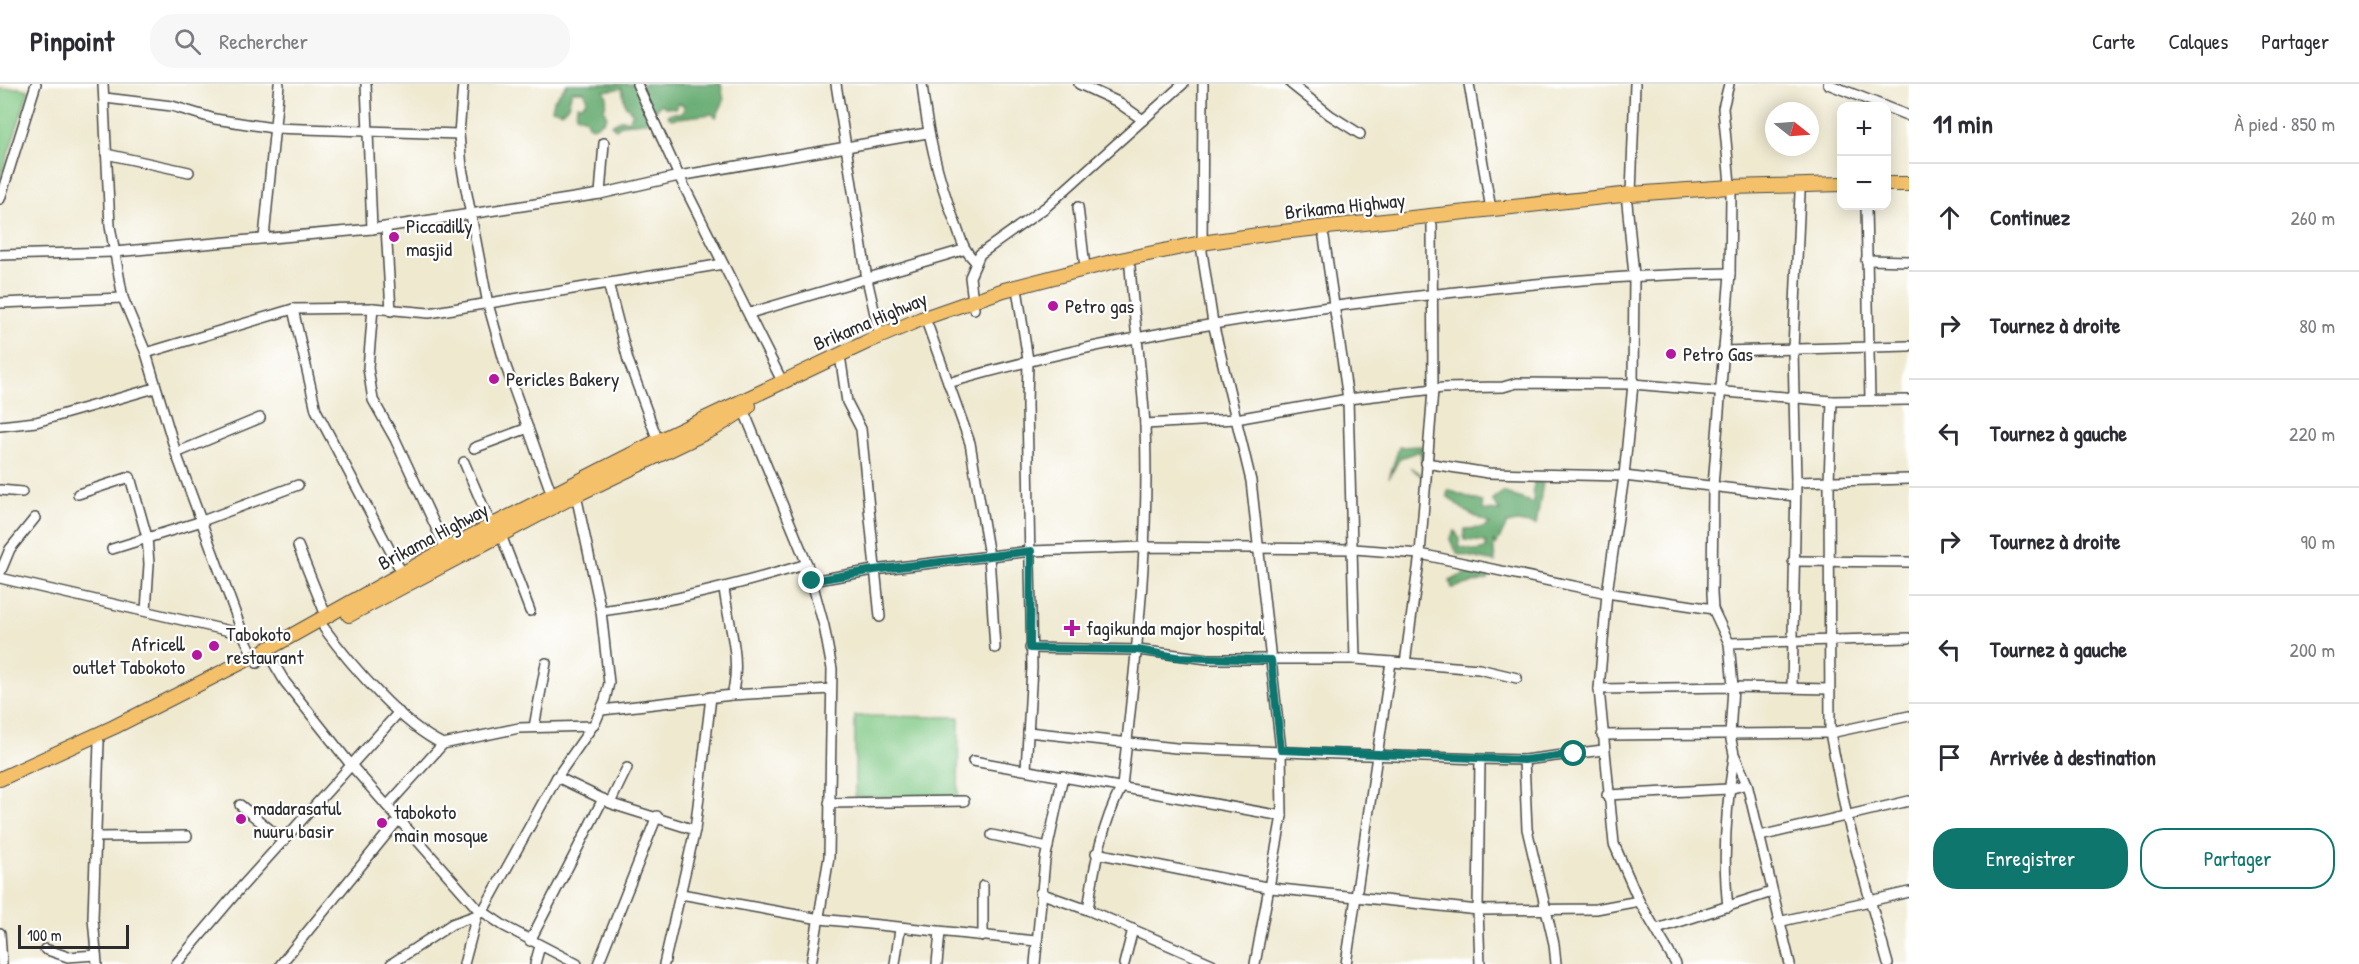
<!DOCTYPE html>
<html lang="fr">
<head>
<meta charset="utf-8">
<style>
	:root { --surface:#fff; --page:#f7f7f7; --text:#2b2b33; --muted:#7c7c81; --line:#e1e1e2; --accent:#0f766e }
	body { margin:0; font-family:"Patrick Hand",sans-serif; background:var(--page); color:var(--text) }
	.controls { position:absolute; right:18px; top:18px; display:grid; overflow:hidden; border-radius:12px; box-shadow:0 3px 15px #0003 }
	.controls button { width:54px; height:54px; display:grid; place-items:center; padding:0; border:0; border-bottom:2px solid var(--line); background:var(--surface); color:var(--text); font:30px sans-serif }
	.compass { position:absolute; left:1765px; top:18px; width:54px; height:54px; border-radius:50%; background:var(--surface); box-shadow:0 3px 15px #0003; rotate:107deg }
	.scale { position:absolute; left:18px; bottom:15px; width:111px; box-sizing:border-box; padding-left:6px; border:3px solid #2b2b2b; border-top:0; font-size:16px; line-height:21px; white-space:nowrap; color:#2b2b2b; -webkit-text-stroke:4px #fff; paint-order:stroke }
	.stop { position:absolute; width:18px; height:18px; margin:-14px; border:4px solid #0f766e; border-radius:50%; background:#fff }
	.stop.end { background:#0f766e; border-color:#fff; box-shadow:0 2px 6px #0008 }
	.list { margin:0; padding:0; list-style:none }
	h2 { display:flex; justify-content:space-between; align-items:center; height:78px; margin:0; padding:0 24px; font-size:26px }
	h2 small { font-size:20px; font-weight:400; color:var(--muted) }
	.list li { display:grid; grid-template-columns:39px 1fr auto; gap:18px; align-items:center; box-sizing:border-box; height:108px; padding:0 24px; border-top:2px solid var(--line) }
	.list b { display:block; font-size:22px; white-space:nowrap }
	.list em { font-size:20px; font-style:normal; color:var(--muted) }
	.actions { display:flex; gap:12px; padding:18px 24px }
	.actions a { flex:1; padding:14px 0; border:2px solid var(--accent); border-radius:24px; text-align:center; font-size:21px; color:var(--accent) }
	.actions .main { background:var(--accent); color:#fff }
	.icon { flex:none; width:33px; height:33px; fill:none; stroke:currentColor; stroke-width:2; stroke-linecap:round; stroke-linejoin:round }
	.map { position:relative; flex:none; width:1909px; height:880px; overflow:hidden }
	header { display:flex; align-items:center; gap:36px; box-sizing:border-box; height:84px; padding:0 30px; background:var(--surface); border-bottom:2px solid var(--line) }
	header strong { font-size:28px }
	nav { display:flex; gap:33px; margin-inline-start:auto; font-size:21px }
	.search { width:420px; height:54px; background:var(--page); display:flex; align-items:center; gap:15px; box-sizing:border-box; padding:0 21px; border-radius:24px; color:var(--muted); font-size:22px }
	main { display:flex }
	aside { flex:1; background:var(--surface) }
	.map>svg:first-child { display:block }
</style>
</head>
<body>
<header>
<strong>Pinpoint</strong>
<div class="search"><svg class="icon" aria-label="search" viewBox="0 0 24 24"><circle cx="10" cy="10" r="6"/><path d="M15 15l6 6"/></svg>Rechercher</div>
<nav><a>Carte</a><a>Calques</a><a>Partager</a></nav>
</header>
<main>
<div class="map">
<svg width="1909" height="880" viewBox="0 0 1909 880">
	<rect width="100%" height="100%" fill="#fff"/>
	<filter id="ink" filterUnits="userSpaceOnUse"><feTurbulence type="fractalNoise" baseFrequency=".0167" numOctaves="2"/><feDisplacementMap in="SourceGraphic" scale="12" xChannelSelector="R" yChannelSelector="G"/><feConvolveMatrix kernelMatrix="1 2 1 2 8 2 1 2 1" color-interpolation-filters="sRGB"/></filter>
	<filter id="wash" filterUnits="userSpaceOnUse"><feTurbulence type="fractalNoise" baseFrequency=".008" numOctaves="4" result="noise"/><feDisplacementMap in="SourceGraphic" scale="24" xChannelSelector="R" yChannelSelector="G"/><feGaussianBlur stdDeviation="1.35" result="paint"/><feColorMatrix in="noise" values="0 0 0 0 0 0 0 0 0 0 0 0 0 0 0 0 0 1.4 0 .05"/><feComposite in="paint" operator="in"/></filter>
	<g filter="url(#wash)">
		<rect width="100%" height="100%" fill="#efe9d0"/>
		<!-- green -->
		<g fill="#80c884" stroke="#567a58" stroke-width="1.5">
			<path d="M19,4L29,6L0,95V5Z"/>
			<path d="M855,632L959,633L958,713H855Z"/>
		</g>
		<!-- forest -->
		<g fill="#68ac72" stroke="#4a6c4e" stroke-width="1.5">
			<path d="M567,0H721L724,17L716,33L712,30L671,35L668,32L671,29H683L684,21L678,19L676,24L665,23L661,20L645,38L622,40L616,45L611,41L622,35L628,37L633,29L625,21L622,4L604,7L607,13L604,26L607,32L603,38L593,43L588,41L586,35L576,31L577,21H582L587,16L584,7H572L568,22L562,28L552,25L554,16Z"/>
			<path d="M1422,362L1430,399L1410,383L1424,393L1420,367L1400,374L1389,394L1399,363Z"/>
			<path d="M1534,396L1543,399L1536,441L1517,438L1507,440L1496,461L1493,456L1495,478L1458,470L1450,456L1455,447L1459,454V463L1476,467L1486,465V458L1464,456L1465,445L1483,444L1490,440L1465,427L1447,412L1448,406L1482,418L1483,426L1500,427L1492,416L1503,408L1533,419Z"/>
			<path d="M1491,489L1488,495L1452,504L1450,497L1464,490Z"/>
		</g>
	</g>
	<g filter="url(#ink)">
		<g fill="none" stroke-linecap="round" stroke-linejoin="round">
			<defs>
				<g id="minor">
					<path d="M103,0L110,142L123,214L146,269L176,369L243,550L257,579"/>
					<path d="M366,0L372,145"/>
					<path d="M463,0L459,50L462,84L488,220L505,280L552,411"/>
					<path d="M637,0L679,92L782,297"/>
					<path d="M836,0L867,195L880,252"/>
					<path d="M922,0C927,49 937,91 954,136C961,153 962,165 975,177"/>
					<path d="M1079,0L1116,17L1143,36"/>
					<path d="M1203,0L1202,168L1213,239L1251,397L1281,666L1282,732L1255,880"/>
					<path d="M1291,0L1330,31L1360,50"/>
					<path d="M1469,0L1491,125"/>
					<path d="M1729,0L1723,24L1731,111L1730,189L1713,402L1712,509L1713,525L1729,559L1733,603L1730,651L1734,670L1747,700L1790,880"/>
					<path d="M1828,0L1884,22"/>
					<path d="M105,14L172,22L215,35L273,44L459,50"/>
					<path d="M1886,23L1909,32"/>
					<path d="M106,70L189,88"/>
					<path d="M600,110L604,59"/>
					<path d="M1631,110L1635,0"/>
					<path d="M0,115L36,0"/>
					<path d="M1627,119L1634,191L1633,300L1624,392L1607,509L1599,605L1614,760L1639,817L1676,880"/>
					<path d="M1866,122L1870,316"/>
					<path d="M1078,123L1085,183"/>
					<path d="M386,143L391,227"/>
					<path d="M1324,153L1348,315L1355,575"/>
					<path d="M264,154L279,0"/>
					<path d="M0,171L114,168L372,145L600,110L679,92L927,49"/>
					<path d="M1866,176L1909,177"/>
					<path d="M608,199L628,276L658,357"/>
					<path d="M1018,211L1028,276L1027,321L1032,584L1026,685"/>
					<path d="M0,219L123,214"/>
					<path d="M373,224L368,284L373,316L395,355L446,465"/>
					<path d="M293,225L316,326L402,489"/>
					<path d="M974,225L970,193L980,170L1046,123L1183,0"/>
					<path d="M750,229L963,166"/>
					<path d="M928,242L970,359L989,472L995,564"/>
					<path d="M1723,267L1909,262"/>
					<path d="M146,269L293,225L373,224L429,229L723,180"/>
					<path d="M841,278L847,318L861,345L880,533"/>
					<path d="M948,299C1088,258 1231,235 1376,217C1494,203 1611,191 1730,189"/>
					<path d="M1832,317L1829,397L1830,649L1847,733L1888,880"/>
					<path d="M743,325L807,480L824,542L832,585L829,773L811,880"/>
					<path d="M1145,340L1236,335L1348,315L1443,304L1503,303L1517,299L1633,300L1832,317L1909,316"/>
					<path d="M0,342L36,338L155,304"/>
					<path d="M474,364L528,344"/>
					<path d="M176,369L260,334"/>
					<path d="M464,378L492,443"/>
					<path d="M1426,379L1488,389L1624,392L1795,412"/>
					<path d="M1796,398L1909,395"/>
					<path d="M0,406L22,408"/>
					<path d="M78,410L130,393L147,453L149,480L146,527"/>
					<path d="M501,451L530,527"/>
					<path d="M298,462L327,534"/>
					<path d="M112,465L202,437L298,401"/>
					<path d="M1793,477L1909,478"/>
					<path d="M0,489L10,465L35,434"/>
					<path d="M0,494L243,550"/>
					<path d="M812,497L874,486L1031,467L1144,463L1354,465L1420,470L1607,509L1713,525"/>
					<path d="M724,504C728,540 742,574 732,611"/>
					<path d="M601,527C672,518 740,500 807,480"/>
					<path d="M324,544C350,580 403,642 443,660"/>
					<path d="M1729,559L1909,554"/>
					<path d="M1030,564L1138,566L1208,575H1355L1479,585L1517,594"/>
					<path d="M266,566L285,598L351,681L476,823L504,842L577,880"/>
					<path d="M1405,579L1420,470L1433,306L1432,141"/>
					<path d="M1792,603L1796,398L1793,265L1800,109"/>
					<path d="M1599,605L1733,603L1829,605"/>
					<path d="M602,626L732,611L831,605"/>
					<path d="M534,643L546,579"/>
					<path d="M1028,648L1176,664L1480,675L1524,676L1603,666"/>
					<path d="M1602,651L1830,649L1909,632"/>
					<path d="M1480,675L1478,826L1480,880"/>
					<path d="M1524,676L1527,745L1554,860L1556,880"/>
					<path d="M973,677L1282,732"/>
					<path d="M557,693L615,721L695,746"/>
					<path d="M1607,711L1729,705L1747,700"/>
					<path d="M610,719L627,684"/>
					<path d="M829,719L964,717"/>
					<path d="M240,721L284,757"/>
					<path d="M387,722L443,660L519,644L592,642"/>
					<path d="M992,751L1048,763"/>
					<path d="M1760,752L1909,717"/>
					<path d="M97,753L187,752"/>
					<path d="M1096,769L1271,804L1478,826L1596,825L1639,817"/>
					<path d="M1040,809L1088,826L1212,880"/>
					<path d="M681,810L820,835L1036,857"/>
					<path d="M1728,823C1722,772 1726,723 1734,673"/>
					<path d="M1088,826C1094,782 1102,741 1122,702C1135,583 1150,462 1145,342C1142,289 1134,236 1130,183"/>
					<path d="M1778,838L1909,808"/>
					<path d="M1657,845L1772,808"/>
					<path d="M0,849L2,880"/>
					<path d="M983,852V802"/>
					<path d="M530,857L603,715"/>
					<path d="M45,865L68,873L96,871"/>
					<path d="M97,880L93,834L99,658"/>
					<path d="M176,880L237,808L399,628"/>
					<path d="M281,880L399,735"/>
					<path d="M391,880L452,840L477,831"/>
					<path d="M464,880L477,831L483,827L557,693L596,637L605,616L609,599L601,527L576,411"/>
					<path d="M535,880L540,862"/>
					<path d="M598,880L657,732"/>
					<path d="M664,880L695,746L711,613"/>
					<path d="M895,880L900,845"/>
					<path d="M937,880L940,848"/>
					<path d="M1035,880L1045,776L1063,692"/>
					<path d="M1124,880L1133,845"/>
					<path d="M1346,880L1391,578"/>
				</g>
				<g id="highway">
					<path d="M1886,100H1909"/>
					<path d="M349,531L576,411L715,344L749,322"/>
					<path d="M0,695L114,643L266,566L446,465L658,357L869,257L921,235L1004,206L1115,177L1201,159L1273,149L1631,110L1730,103L1842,100"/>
				</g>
			</defs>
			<!-- minor casing -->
			<use href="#minor" stroke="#484844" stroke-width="12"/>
			<!-- highway casing -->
			<use href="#highway" stroke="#484844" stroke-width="16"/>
			<!-- minor -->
			<use href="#minor" stroke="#fff" stroke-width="9"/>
			<!-- highway -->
			<use href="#highway" stroke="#f4c16a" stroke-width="14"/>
		</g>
	</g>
	<g fill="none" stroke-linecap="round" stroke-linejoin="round" filter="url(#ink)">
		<!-- route -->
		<path stroke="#0f766e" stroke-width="8" d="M812,497L874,486L1031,467L1030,564L1138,566L1176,573L1271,576L1281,666L1524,676L1574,670"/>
	</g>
	<!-- markers -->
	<g fill="#b5179e" stroke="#fff" stroke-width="2">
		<circle cx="394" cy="153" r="6"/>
		<circle cx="1053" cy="222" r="6"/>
		<circle cx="1671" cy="270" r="6"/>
		<circle cx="494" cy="295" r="6"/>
		<path d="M1069 535h6v6h6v6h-6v6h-6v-6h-6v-6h6z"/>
		<circle cx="214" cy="562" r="6"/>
		<circle cx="197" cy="571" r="6"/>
		<circle cx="241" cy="735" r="6"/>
		<circle cx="382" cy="739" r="6"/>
	</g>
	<g text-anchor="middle" stroke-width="4.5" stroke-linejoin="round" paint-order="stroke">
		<!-- street labels -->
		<g font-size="20" fill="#2b2b2b" stroke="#fff">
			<text transform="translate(1345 122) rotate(-6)" y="7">Brikama Highway</text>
			<text transform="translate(870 237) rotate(-23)" y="7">Brikama Highway</text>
			<text transform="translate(433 452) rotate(-28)" y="7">Brikama Highway</text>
		</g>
		<!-- poi labels -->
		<g font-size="20" fill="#2b2b2b" stroke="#fff" text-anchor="start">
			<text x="406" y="149">Piccadilly<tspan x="406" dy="23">masjid</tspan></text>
			<text x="1065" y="229">Petro gas</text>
			<text x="1683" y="277">Petro Gas</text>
			<text x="506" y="302">Pericles Bakery</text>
			<text x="1086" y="551">fagikunda major hospital</text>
			<text x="226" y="557">Tabokoto<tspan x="226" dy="23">restaurant</tspan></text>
			<text x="185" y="567" text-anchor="end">Africell<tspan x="185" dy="23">outlet Tabokoto</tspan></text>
			<text x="253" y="731">madarasatul<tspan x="253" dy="23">nuuru basir</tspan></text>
			<text x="394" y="735">tabokoto<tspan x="394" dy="23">main mosque</tspan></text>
		</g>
	</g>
</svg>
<div class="controls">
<button>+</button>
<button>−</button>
</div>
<svg class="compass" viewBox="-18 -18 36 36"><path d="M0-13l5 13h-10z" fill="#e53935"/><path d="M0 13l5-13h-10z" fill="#7c7c81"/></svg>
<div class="scale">100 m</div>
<div class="stop" style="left:1574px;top:670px"></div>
<div class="stop end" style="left:812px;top:497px"></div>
</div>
<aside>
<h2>11 min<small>À pied · 850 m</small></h2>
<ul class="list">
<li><svg class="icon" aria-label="ahead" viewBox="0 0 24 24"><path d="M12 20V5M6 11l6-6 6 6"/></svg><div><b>Continuez</b></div><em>260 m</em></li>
<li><svg class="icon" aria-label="right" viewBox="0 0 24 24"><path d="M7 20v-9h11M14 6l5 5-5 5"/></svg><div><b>Tournez à droite</b></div><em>80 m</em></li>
<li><svg class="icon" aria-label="left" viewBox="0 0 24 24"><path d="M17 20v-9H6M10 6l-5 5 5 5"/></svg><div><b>Tournez à gauche</b></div><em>220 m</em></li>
<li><svg class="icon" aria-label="right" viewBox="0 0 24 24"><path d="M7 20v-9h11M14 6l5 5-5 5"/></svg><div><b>Tournez à droite</b></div><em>90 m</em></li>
<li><svg class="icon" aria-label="left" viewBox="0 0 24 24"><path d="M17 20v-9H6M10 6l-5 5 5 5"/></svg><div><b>Tournez à gauche</b></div><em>200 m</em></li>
<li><svg class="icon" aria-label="arrive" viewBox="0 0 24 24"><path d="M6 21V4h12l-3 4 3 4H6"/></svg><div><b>Arrivée à destination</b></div></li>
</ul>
<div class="actions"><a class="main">Enregistrer</a><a>Partager</a></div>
</aside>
</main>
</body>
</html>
